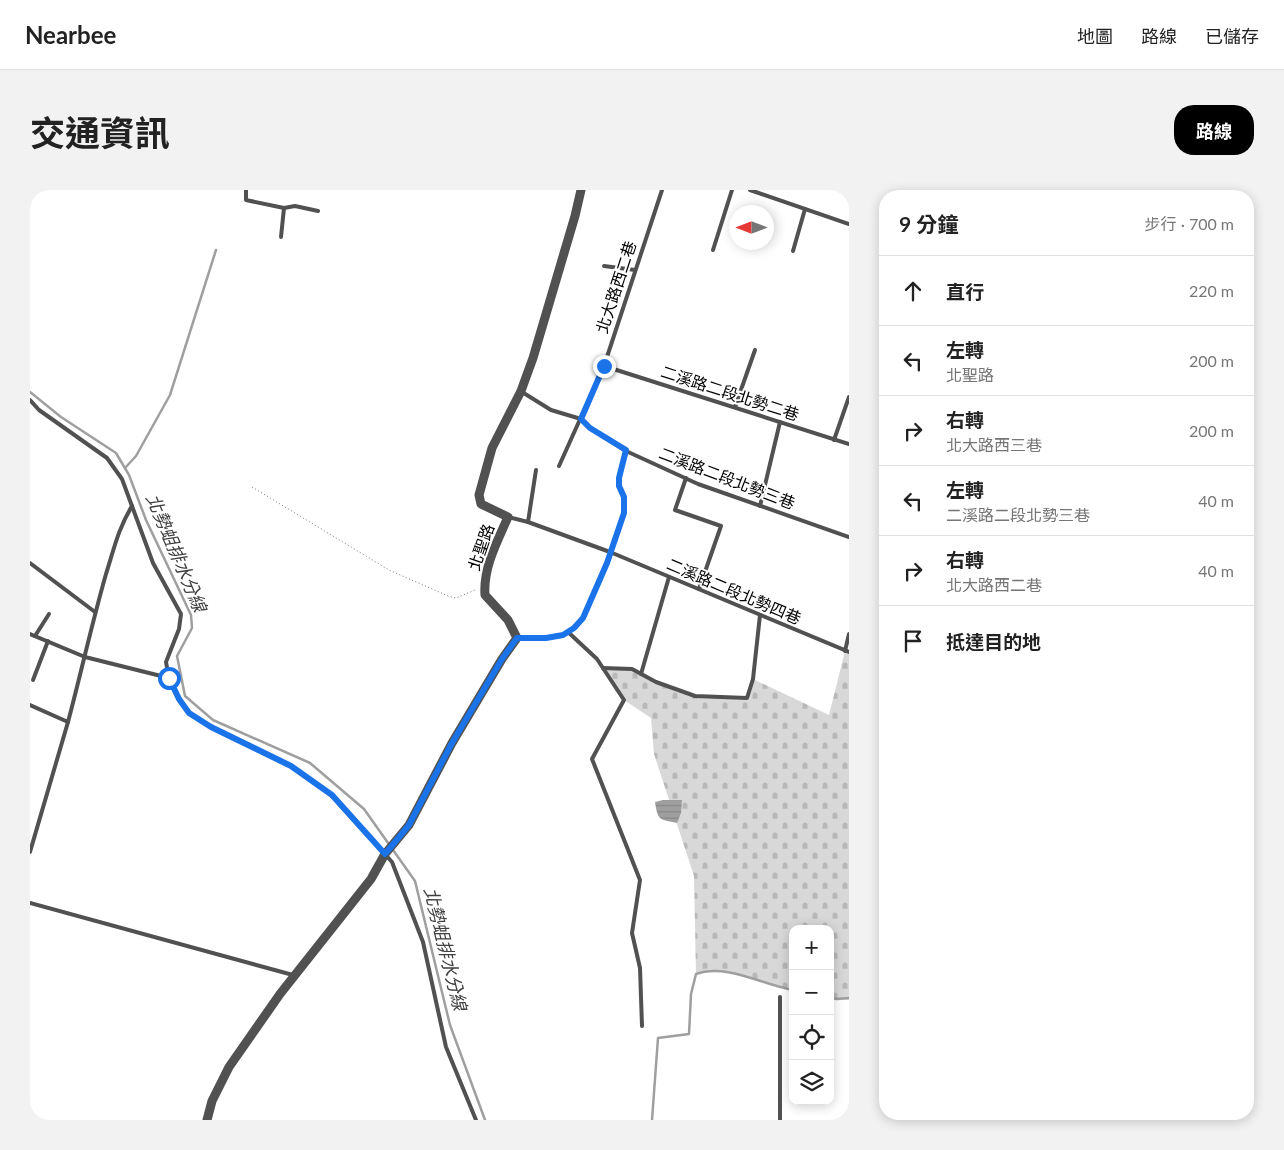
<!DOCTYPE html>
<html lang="zh-TW">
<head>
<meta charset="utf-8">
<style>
	:root { --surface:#fff; --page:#f2f2f2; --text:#222; --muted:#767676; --line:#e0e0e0; --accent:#000 }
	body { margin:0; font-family:Lato,"Noto Sans TC",sans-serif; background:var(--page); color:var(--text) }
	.controls { position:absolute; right:15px; bottom:15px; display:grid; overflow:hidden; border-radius:10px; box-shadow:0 2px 12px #0003 }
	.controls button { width:45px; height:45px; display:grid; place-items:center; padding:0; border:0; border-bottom:1px solid var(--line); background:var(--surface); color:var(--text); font:25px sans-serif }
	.compass { position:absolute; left:699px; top:15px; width:45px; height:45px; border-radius:50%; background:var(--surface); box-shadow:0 2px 12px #0003; rotate:270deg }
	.stop { position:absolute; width:15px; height:15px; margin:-11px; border:4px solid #1a73e8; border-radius:50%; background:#fff }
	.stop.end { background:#1a73e8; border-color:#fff; box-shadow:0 1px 5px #0008 }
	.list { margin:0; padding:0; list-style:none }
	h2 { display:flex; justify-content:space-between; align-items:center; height:65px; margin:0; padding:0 20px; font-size:21px }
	h2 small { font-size:16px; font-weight:400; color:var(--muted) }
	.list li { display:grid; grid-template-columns:32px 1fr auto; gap:15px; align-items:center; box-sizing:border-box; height:70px; padding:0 20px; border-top:1px solid var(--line) }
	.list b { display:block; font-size:19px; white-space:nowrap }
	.list p { margin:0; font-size:16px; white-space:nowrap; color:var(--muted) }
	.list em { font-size:16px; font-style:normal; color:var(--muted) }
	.icon { flex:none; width:28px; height:28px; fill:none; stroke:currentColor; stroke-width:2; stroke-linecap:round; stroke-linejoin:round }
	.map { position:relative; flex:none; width:819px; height:930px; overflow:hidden; border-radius:20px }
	header { display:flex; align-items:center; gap:30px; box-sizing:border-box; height:70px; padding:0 25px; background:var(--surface); border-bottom:1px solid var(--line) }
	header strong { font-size:24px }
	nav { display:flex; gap:28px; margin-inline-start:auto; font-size:18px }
	.intro { display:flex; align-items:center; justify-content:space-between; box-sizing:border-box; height:120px; padding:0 30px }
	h1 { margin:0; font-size:35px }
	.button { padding:12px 22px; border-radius:20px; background:var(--accent); color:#fff; font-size:18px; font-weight:700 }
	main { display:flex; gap:30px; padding:0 30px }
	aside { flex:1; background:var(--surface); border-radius:20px; box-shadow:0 2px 12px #0003 }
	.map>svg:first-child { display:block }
</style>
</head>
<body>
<header>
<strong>Nearbee</strong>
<nav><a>地圖</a><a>路線</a><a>已儲存</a></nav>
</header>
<div class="intro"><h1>交通資訊</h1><a class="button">路線</a></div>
<main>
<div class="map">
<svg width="819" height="930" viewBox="0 0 819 930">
	<defs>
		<pattern id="cemetery-stones" width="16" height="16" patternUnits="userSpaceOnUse" patternTransform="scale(1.25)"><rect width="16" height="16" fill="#d8d8d8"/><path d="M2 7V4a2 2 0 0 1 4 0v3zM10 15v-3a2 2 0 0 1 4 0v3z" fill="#b8b8b8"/></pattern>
		<pattern id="water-rules" width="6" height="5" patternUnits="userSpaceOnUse" patternTransform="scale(1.25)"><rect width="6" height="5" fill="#9f9f9f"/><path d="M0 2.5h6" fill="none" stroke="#878787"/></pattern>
	</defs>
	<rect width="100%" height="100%" fill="#fff"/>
	<!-- cemetery -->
	<path fill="url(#cemetery-stones)" d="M815,461L819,462V810L800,808V739H763V800C733,795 696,773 666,784L664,686L624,564L621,528L594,510L573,478L602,479L626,492L665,506L717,508L723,489L799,525Z"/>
	<!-- water -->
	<path fill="url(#water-rules)" d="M633,610H652L651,623L647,633C629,629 628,631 625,612Z"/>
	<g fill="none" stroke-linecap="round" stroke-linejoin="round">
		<!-- stream -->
		<g stroke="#9f9f9f" stroke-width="2.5">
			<path d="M0,202L31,227L86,263L99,285L116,330L161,425L162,438L147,466L155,506L183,530L280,573L334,619L385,691L420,835L455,930"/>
			<path d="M95,278L106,266L140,205L186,60"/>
			<path d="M800,808L807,809L819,808"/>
			<path d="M622,930L628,848L659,844L661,804L666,784C696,773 733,795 763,800"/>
		</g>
		<!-- path -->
		<path stroke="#737373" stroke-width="1" stroke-dasharray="1 2.5" stroke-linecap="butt" d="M222,297L359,380L418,406L426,408L445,400"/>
		<!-- service -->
		<g stroke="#515151" stroke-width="4">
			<path d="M216,0V10L254,18L265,16L288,21"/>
			<path d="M720,0L819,34"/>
			<path d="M251,47L254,18"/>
			<path d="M683,60L702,0"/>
			<path d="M763,61L775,19"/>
			<path d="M574,76L605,80"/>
			<path d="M574,176L819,254"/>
			<path d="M492,202L521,220L551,229L560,238L596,261L668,294L819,347"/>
			<path d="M0,210L9,220L77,268L92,289L123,373L151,424L149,439L136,472L139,488L149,509L159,523L181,537L261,576L301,605L362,672L393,752L416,857L446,930"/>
			<path d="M705,217L725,160"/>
			<path d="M804,250L819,207"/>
			<path d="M529,276L574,176L632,0"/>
			<path d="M656,288L645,320L691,336L669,399"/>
			<path d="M730,316L750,232"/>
			<path d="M478,327L498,332L580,362L819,462"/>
			<path d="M498,332L506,280"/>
			<path d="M0,373L65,422"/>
			<path d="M538,442L567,469L594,510L562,569L610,690L602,743L610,778L612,836"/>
			<path d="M0,444L55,467L139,488"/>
			<path d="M5,446L19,424"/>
			<path d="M487,448H516L533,445L544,438L553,428L577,373L594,323V307L589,296V288L596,261"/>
			<path d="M815,461L819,444"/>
			<path d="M573,478L602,479L626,492L665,506L717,508L723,489L730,425"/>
			<path d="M611,484L639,387"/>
			<path d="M3,490L18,451"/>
			<path d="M0,515L38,532C51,483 62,433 76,384C84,359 88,339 102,316"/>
			<path d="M0,662L38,532"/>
			<path d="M0,713L263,785"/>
			<path d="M750,807V930"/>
		</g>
		<!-- tertiary -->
		<path stroke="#515151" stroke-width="9" d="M177,930L182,911L199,877L250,804L341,689L355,664L379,635L422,553L472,469L487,448L478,430L455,405C453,378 467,352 478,327L451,314L449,305L462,258L491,201L503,168L545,26L551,0"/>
	</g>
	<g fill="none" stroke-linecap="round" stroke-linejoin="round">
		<!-- route -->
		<path stroke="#1a73e8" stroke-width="6" d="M139,488L149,509L159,523L181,537L261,576L302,605L355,664L379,635L422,553L472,469L487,448H516L533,445L544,438L553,428L577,373L594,323V307L589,296V288L596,260L560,238L551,229L574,176"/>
	</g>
	<g text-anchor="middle" stroke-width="4" stroke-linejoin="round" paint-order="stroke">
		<!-- street labels -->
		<g font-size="16" fill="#000" stroke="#fff">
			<text transform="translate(586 97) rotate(-72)" y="6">北大路西二巷</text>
			<text transform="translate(700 203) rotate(18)" y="6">二溪路二段北勢二巷</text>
			<text transform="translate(697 288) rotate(21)" y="6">二溪路二段北勢三巷</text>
			<text transform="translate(451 357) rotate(-71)" y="6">北聖路</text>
			<text transform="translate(704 401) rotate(23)" y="6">二溪路二段北勢四巷</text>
		</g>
		<!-- water labels -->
		<g font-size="18" font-style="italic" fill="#404040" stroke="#fff">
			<text transform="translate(146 363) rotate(67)" y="6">北勢蛆排水分線</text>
			<text transform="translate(415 759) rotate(76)" y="6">北勢蛆排水分線</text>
		</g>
	</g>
</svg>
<div class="controls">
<button>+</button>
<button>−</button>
<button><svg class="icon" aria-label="locate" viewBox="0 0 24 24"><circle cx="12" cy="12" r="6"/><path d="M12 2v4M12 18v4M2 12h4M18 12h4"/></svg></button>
<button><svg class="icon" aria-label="layers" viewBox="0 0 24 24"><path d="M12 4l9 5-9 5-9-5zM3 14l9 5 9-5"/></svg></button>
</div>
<svg class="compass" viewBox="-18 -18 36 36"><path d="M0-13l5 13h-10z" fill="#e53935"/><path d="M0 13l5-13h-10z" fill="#767676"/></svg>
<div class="stop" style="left:139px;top:488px"></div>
<div class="stop end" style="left:574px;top:176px"></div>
</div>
<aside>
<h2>9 分鐘<small>步行 · 700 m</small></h2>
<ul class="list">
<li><svg class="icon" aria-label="ahead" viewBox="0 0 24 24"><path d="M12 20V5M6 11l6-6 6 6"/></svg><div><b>直行</b></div><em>220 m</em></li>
<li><svg class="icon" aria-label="left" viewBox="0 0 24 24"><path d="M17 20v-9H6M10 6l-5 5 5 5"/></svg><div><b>左轉</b><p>北聖路</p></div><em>200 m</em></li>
<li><svg class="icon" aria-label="right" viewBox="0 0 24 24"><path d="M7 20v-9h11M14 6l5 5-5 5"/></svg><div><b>右轉</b><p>北大路西三巷</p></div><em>200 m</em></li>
<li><svg class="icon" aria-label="left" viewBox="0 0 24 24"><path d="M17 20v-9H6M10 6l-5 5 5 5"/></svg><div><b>左轉</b><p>二溪路二段北勢三巷</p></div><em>40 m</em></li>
<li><svg class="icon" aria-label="right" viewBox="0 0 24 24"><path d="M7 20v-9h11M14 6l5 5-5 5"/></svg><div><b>右轉</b><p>北大路西二巷</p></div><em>40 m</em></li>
<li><svg class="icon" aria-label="arrive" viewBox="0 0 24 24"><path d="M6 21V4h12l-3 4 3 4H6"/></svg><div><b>抵達目的地</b></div></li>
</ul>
</aside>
</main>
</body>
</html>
